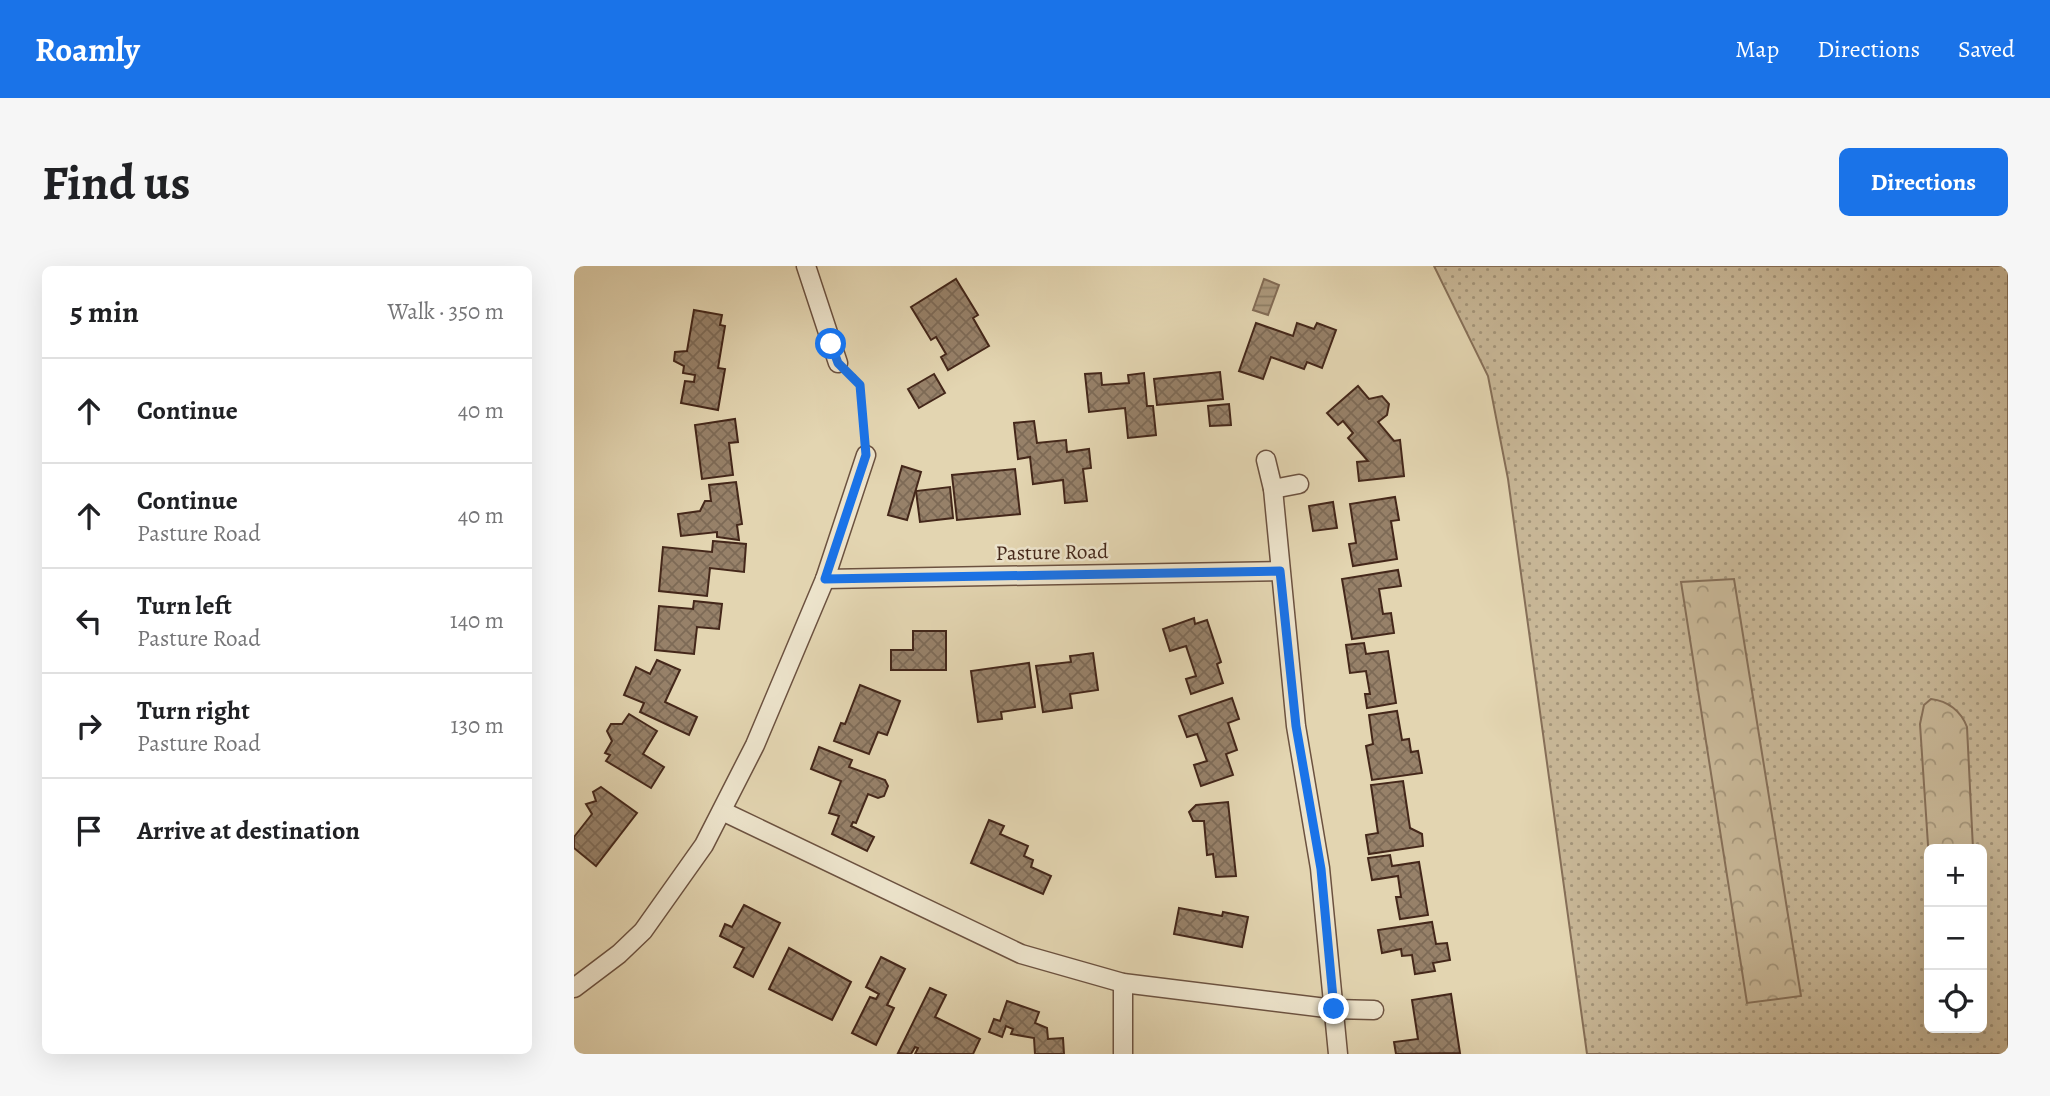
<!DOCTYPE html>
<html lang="en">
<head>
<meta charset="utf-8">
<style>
	:root { --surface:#fff; --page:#f6f6f6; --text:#202124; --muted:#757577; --line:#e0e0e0; --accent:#1a73e8 }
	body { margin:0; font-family:Alegreya,serif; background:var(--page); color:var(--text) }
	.controls { position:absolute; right:21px; bottom:21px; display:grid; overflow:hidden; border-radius:10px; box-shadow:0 7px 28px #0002 }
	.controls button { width:63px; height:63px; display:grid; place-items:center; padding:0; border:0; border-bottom:2px solid var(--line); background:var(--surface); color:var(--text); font:35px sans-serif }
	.stop { position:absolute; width:21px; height:21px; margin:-16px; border:5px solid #1a73e8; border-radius:50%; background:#fff }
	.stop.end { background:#1a73e8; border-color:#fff; box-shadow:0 2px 7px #0008 }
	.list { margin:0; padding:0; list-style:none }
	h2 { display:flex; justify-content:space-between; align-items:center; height:91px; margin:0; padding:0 28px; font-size:30px }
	h2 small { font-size:23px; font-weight:400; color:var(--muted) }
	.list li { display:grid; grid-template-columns:46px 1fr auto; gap:21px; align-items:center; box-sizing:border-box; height:105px; padding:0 28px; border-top:2px solid var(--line) }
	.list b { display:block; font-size:26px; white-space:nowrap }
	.list p { margin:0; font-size:23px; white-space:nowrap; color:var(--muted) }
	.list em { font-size:23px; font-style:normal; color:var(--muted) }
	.icon { flex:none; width:38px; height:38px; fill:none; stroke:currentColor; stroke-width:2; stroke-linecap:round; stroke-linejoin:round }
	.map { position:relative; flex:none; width:1434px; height:788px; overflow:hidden; border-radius:10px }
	header { display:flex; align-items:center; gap:42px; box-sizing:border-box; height:98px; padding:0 35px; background:var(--accent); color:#fff }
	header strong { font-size:33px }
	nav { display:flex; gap:38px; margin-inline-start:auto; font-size:24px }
	.intro { display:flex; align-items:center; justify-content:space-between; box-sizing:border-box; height:168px; padding:0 42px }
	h1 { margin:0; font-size:49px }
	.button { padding:18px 32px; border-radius:10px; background:var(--accent); color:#fff; font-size:24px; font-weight:700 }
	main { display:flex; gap:42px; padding:0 42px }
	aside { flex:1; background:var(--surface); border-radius:10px; box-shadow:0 7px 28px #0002 }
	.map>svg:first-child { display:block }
</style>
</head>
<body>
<header>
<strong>Roamly</strong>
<nav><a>Map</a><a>Directions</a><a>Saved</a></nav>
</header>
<div class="intro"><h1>Find us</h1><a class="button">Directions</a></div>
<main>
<aside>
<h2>5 min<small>Walk · 350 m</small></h2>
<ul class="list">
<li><svg class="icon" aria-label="ahead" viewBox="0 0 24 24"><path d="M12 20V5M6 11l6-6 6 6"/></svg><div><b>Continue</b></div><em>40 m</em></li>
<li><svg class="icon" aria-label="ahead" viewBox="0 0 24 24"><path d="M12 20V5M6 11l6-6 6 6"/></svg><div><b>Continue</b><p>Pasture Road</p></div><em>40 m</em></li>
<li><svg class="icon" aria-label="left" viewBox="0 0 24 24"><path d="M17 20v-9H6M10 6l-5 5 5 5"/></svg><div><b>Turn left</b><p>Pasture Road</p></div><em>140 m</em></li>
<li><svg class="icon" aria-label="right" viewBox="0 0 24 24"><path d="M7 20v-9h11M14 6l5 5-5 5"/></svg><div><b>Turn right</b><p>Pasture Road</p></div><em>130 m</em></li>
<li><svg class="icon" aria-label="arrive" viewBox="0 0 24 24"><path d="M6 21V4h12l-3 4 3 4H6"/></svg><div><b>Arrive at destination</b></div></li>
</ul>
</aside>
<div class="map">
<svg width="1434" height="788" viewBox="0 0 1434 788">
	<defs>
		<pattern id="grass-dots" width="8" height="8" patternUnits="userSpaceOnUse" patternTransform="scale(1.75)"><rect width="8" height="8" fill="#c8b797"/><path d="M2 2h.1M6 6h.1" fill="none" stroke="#a4957a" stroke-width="1.8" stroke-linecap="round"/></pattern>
		<pattern id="forest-crowns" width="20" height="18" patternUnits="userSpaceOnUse" patternTransform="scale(1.75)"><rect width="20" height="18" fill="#c8b797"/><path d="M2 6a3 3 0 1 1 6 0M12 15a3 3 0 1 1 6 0" fill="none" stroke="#a4957a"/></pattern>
		<pattern id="water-rules" width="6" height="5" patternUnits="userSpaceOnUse" patternTransform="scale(1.75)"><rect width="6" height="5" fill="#ad9a7e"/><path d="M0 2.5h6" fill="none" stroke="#8e7e66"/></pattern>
		<pattern id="building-cross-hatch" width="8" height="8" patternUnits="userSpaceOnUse" patternTransform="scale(1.75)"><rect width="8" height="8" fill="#978169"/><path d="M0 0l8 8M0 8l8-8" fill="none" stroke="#7d6a56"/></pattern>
	</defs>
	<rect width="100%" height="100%" fill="#e3d5b1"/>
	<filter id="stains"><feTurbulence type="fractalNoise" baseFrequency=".00286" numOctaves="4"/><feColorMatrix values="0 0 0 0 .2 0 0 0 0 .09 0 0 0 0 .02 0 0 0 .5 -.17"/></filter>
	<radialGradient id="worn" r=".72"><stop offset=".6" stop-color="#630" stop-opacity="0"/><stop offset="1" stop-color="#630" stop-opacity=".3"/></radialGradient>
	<!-- grass -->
	<path fill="url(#grass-dots)" stroke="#866f58" stroke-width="2" fill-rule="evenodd" d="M860,0H1434V788H1013L934,213L914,110ZM1355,583H1408V762H1355Z"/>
	<!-- forest -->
	<g fill="url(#forest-crowns)" stroke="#866f58" stroke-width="2">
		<path d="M1160,313L1227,730L1173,737L1107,316Z"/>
		<path d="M1357,433C1374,435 1387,445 1393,461L1399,583H1355V594L1346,458L1350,439Z"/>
	</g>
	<!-- water -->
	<path fill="url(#water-rules)" stroke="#836c56" stroke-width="2" d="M690,13L705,19L694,49L679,44Z"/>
	<!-- building -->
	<g fill="url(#building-cross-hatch)" stroke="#44271a" stroke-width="2">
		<path d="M382,13L404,49L399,52L415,80L374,104L367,91L372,88L362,71L357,74L337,41Z"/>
		<path d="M120,44L148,49L146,59L151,60L144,102L151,103L144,144L107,137L111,115L120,116L121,109L109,107L110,100L100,95L101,86L113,85Z"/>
		<path d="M682,57L719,70L723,57L740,63L743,57L762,64L748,102L733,96L730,103L697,91L689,113L665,105Z"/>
		<path d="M646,106L649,133L583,139L580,113Z"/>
		<path d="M527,107L528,119L555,117L554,109L570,107L573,140H579L582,169L554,172L551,142L515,146L511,108Z"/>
		<path d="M360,108L371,127L345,142L334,123Z"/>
		<path d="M784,120L795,133L808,130L815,138L813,149L804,156L820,175L826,174L830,210L785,215L783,196L794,195L774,172L779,167L769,155L764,159L753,147Z"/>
		<path d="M655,138L657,159L636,160L634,140Z"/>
		<path d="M161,153L164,176L155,177L159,209L128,213L121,159Z"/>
		<path d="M460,155L463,177L492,174L493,186L515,183L517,202L509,203L513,235L491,237L489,214L459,218L456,191L444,193L440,157Z"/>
		<path d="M328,200L347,206L333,254L314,249Z"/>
		<path d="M441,203L446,248L383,254L378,209Z"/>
		<path d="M162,216L168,258L163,259L165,274L143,271V266L107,270L104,248L126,245L131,235H137L135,219Z"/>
		<path d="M376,221L379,252L346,256L342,225Z"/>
		<path d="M821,231L825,254L817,255L823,293L779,300L775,278L782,277L776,238Z"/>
		<path d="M759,236L763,262L739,265L735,240Z"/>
		<path d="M139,275L172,278L170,306L136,302L133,330L85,325L89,281L138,286Z"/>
		<path d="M824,304L827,320L805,323L809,348L817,347L820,367L778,373L768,313Z"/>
		<path d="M120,335L148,338L145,363L123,361L120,388L81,384L85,340L119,343Z"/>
		<path d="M620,352L621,358L633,354L647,396L643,398L649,417L617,428L612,413L622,410L612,380L596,385L589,363Z"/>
		<path d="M339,365H372V404H317V384H339Z"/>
		<path d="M790,377L792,388L814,385L822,437L793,442L791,428H796L792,405L776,407L772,379Z"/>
		<path d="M519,387L524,424L496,428L498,442L469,446L462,400L497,396L496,390Z"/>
		<path d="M83,394L106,404L91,436L123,451L115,469L66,446L70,437L50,429L62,401L76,408Z"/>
		<path d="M455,397L461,441L427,446L428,453L404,456L397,405Z"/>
		<path d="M286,419L326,435L313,469L304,466L295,488L260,475L267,457L271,458Z"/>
		<path d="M658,432L665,453L654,457L663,484L652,488L659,509L627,520L620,499L633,495L623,468L613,471L605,450Z"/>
		<path d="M823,445L828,474L835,473L837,486L844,485L848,507L798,514L792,480L799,478L795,449Z"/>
		<path d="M55,448L83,465L69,488L90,501L77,522L32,495L36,489L31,487L38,475L33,465L37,458H48Z"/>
		<path d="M245,481L278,494L275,501L311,514L314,520L310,530L304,532L294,528L282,557L279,556L277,560L300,571L293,585L258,568L265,550L255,547L267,515L237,503Z"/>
		<path d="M829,515L836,562L848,568L849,580L795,588L792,569L804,567L797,519Z"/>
		<path d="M27,521L63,547L22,600L0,582V571L18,548L12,538L22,535L19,526Z"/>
		<path d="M654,536L662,610L642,611L639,588L633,589L630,555H619L615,546L622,539Z"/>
		<path d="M415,554L430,560L426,568L454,580L450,590L459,594L457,601L477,610L469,628L397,597Z"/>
		<path d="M816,589L818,600L845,596L854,649L826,653L822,631H827L824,610L798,614L794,592Z"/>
		<path d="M170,639L206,657L179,711L160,701L170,682L146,670L151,658L158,661Z"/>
		<path d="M605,642L648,650L649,646L674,651L668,681L600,668Z"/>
		<path d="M858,656L862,678L873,677L876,694L859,697L861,705L841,708L838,689L828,690L827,683L808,687L804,664Z"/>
		<path d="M215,682L277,716L258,754L195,723Z"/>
		<path d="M307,691L331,703L313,739L320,742L302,779L278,767L296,731L302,733L305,728L292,721Z"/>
		<path d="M356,722L372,729L361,751L406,773L399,788H341L344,782L341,781L337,788L324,787Z"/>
		<path d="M877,728L886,787L822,788L820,776L844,773L838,734Z"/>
		<path d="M433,735L465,746L461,757L473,762L474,773L489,772L490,788H461L460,772L437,768L439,763L432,760L428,771L415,766L420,753L426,755Z"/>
	</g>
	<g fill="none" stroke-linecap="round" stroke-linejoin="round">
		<defs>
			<g id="street">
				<path d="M232,0L264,97"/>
				<path d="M692,194L699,223L722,460L746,602L764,788"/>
				<path d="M699,223L725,218"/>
				<path d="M251,313L706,305"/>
				<path d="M148,545L447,688L549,717L760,743L800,744"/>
				<path d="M0,722L45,688L69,665L130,579L181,479L251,313L292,189"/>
				<path d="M549,788V717"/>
			</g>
		</defs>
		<!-- street casing -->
		<use href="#street" stroke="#6c5240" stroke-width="21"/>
		<!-- path -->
		<path stroke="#44271a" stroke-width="4.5" stroke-dasharray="5 3.5" stroke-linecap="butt" d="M279,109L286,119L291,171"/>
		<!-- street -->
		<use href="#street" stroke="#ede4cc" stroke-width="18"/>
	</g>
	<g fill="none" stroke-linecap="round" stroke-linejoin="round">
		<!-- route -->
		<path stroke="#1a73e8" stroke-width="9" d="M257,78L264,97L286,119L292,189L251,313L706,305L722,460L747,603L760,743"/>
	</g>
	<g text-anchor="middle" stroke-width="5" stroke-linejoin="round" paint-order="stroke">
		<!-- street labels -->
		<g font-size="21" fill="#44271a" stroke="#ede4cc">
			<text transform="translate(478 286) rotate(-1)" y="7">Pasture Road</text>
		</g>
	</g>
	<rect width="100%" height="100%" filter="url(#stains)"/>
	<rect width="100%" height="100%" fill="url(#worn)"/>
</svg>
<div class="controls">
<button>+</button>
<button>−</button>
<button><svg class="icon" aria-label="locate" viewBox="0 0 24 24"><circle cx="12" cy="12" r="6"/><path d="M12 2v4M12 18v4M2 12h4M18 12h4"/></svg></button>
</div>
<div class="stop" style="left:257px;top:78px"></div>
<div class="stop end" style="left:760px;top:743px"></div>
</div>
</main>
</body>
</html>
